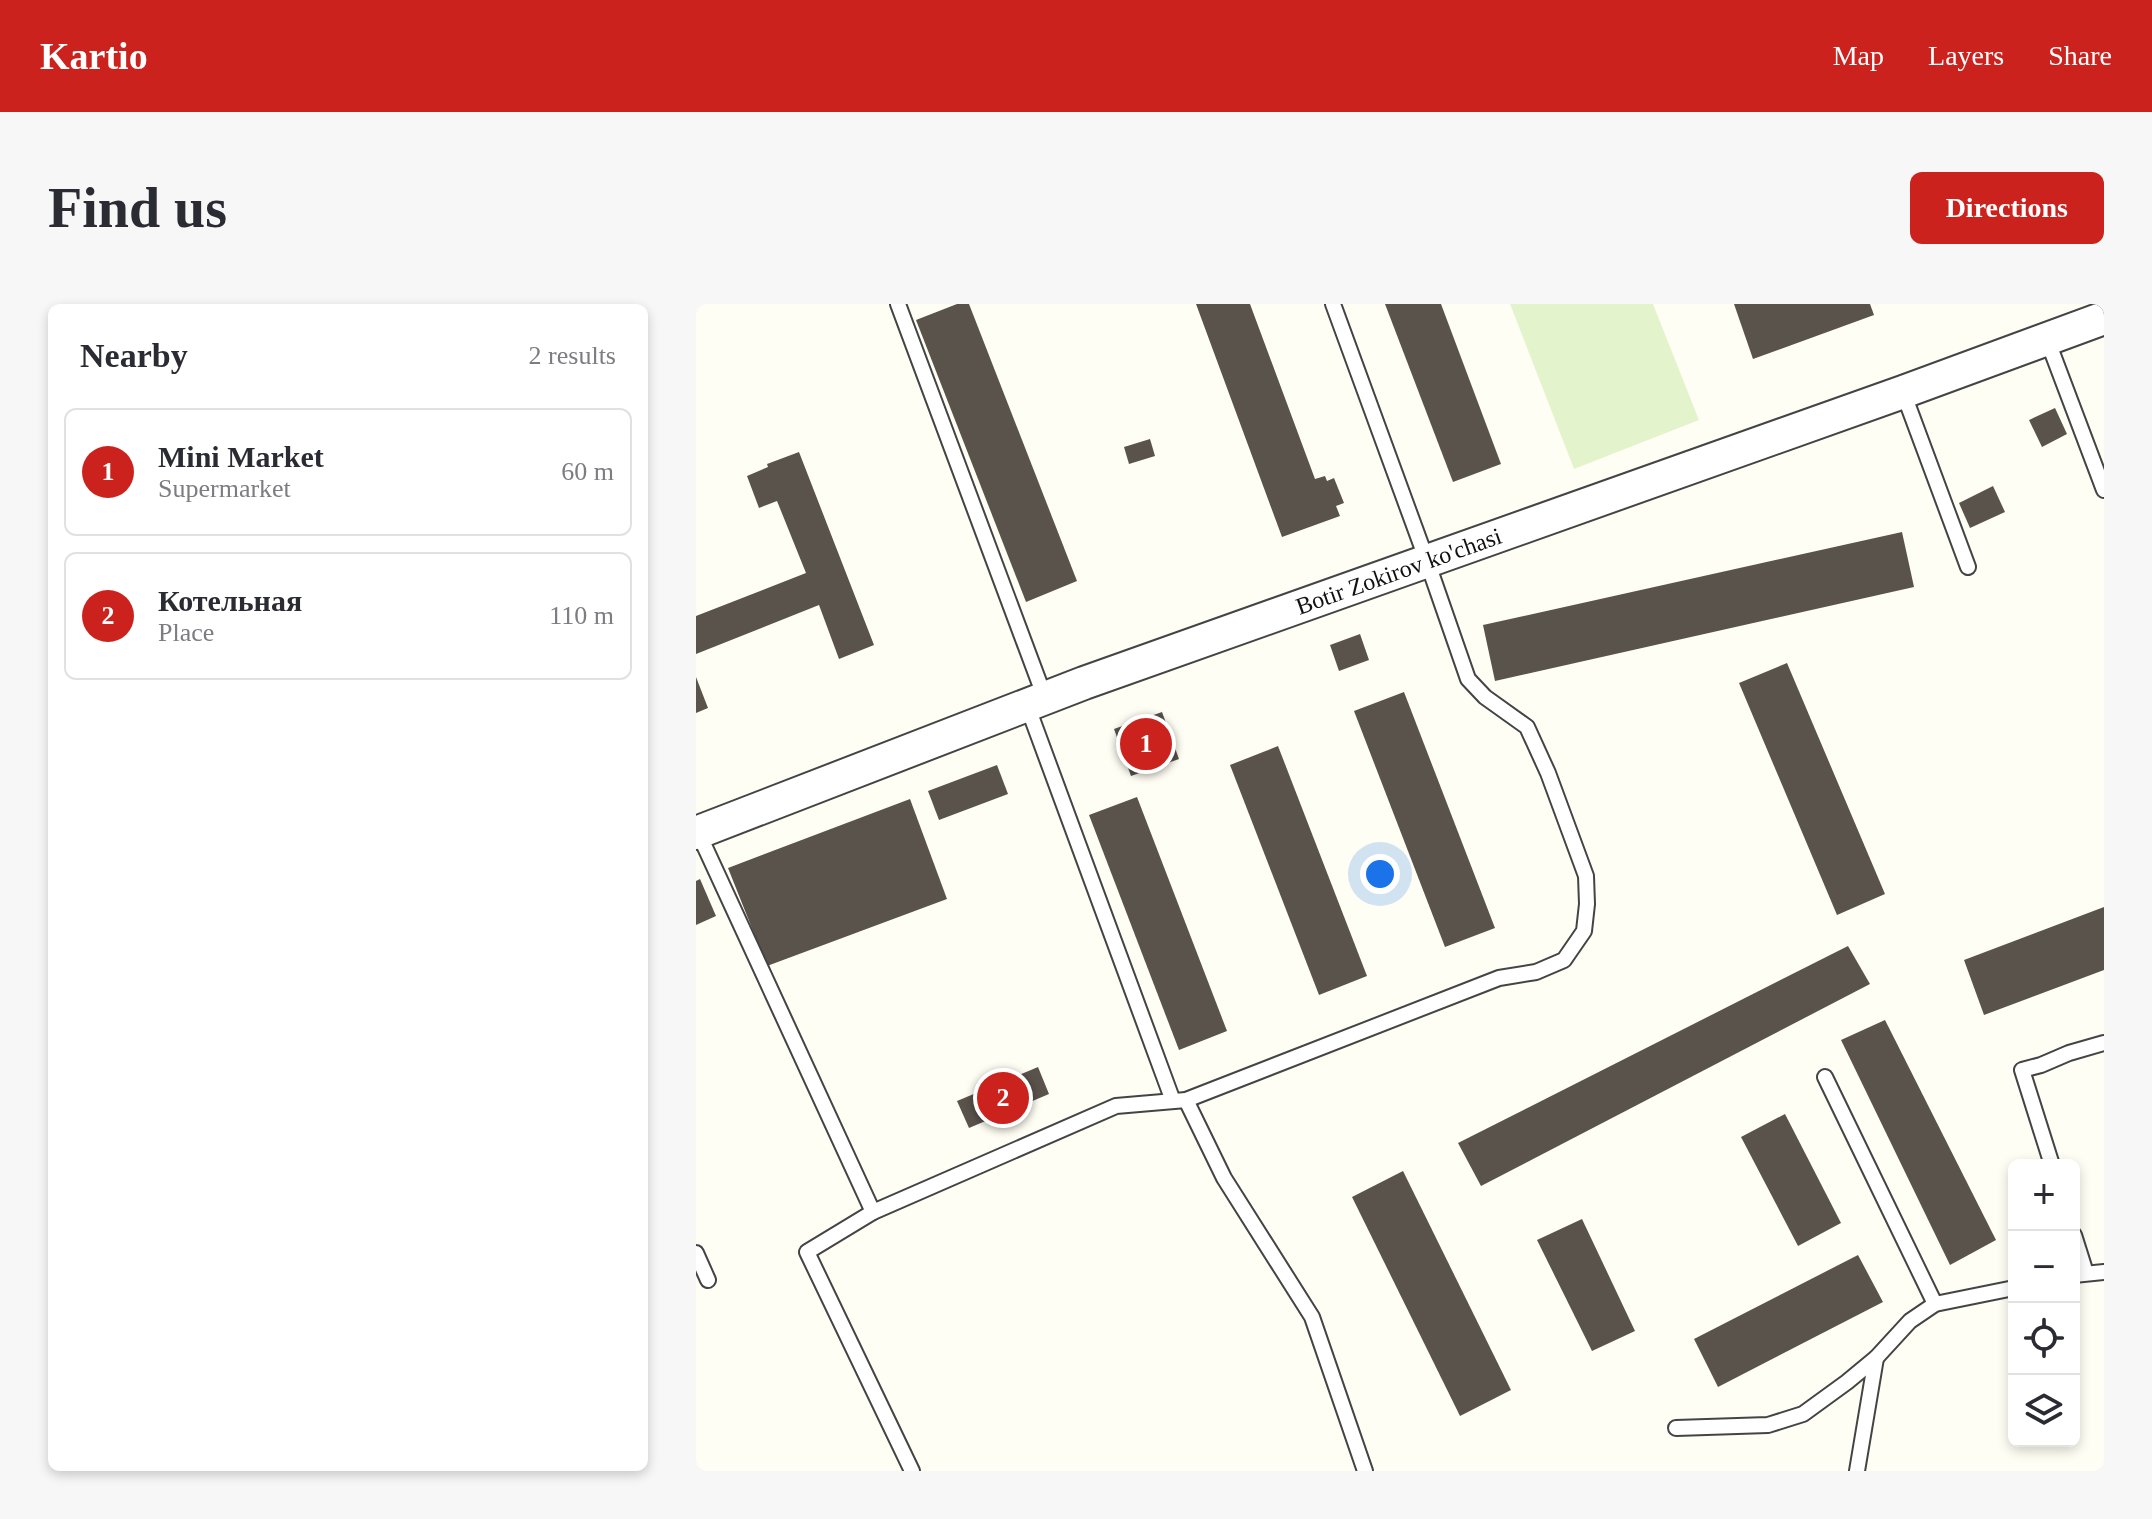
<!DOCTYPE html>
<html lang="en">
<head>
<meta charset="utf-8">
<style>
	:root { --surface:#fff; --page:#f7f7f7; --text:#2b2b33; --muted:#7c7c81; --line:#e1e1e2; --accent:#cc221d }
	body { margin:0; font-family:"Times New Roman",serif; background:var(--page); color:var(--text) }
	.controls { position:absolute; right:24px; bottom:24px; display:grid; overflow:hidden; border-radius:12px; box-shadow:0 4px 12px #0003 }
	.controls button { width:72px; height:72px; display:grid; place-items:center; padding:0; border:0; border-bottom:2px solid var(--line); background:var(--surface); color:var(--text); font:40px sans-serif }
	.you { position:absolute; left:684px; top:570px; width:28px; height:28px; margin:-20px; border:6px solid #fff; border-radius:50%; background:#1a73e8; box-shadow:0 0 0 12px #1a73e833 }
	.badge { display:grid; place-items:center; width:52px; height:52px; border-radius:50%; background:var(--accent); color:#fff; font-size:26px; font-weight:700 }
	.pin { position:absolute; translate:-50% -50%; border:4px solid #fff; box-shadow:0 2px 8px #0006 }
	.list { margin:0; padding:0; list-style:none }
	h2 { display:flex; justify-content:space-between; align-items:center; height:104px; margin:0; padding:0 32px; font-size:34px }
	h2 small { font-size:26px; font-weight:400; color:var(--muted) }
	.list li { display:grid; grid-template-columns:52px 1fr auto; gap:24px; align-items:center; box-sizing:border-box; height:128px; margin:0 16px 16px; padding:0 16px; border:2px solid var(--line); border-radius:12px }
	.list b { display:block; font-size:30px; white-space:nowrap }
	.list p { margin:0; font-size:26px; white-space:nowrap; color:var(--muted) }
	.list em { font-size:26px; font-style:normal; color:var(--muted) }
	.icon { flex:none; width:44px; height:44px; fill:none; stroke:currentColor; stroke-width:2; stroke-linecap:round; stroke-linejoin:round }
	.map { position:relative; flex:none; width:1408px; height:1167px; overflow:hidden; border-radius:12px }
	header { display:flex; align-items:center; gap:48px; box-sizing:border-box; height:112px; padding:0 40px; background:var(--accent); color:#fff }
	header strong { font-size:38px }
	nav { display:flex; gap:44px; margin-inline-start:auto; font-size:28px }
	.intro { display:flex; align-items:center; justify-content:space-between; box-sizing:border-box; height:192px; padding:0 48px }
	h1 { margin:0; font-size:56px }
	.button { padding:20px 36px; border-radius:12px; background:var(--accent); color:#fff; font-size:28px; font-weight:700 }
	main { display:flex; gap:48px; padding:0 48px }
	aside { flex:1; background:var(--surface); border-radius:12px; box-shadow:0 4px 12px #0003 }
	.map>svg:first-child { display:block }
</style>
</head>
<body>
<header>
<strong>Kartio</strong>
<nav><a>Map</a><a>Layers</a><a>Share</a></nav>
</header>
<div class="intro"><h1>Find us</h1><a class="button">Directions</a></div>
<main>
<aside>
<h2>Nearby<small>2 results</small></h2>
<ul class="list">
<li><span class="badge">1</span><div><b>Mini Market</b><p>Supermarket</p></div><em>60 m</em></li>
<li><span class="badge">2</span><div><b>Котельная</b><p>Place</p></div><em>110 m</em></li>
</ul>
</aside>
<div class="map">
<svg width="1408" height="1167" viewBox="0 0 1408 1167">
	<rect width="100%" height="100%" fill="#fffef4"/>
	<!-- pitch -->
	<path fill="#e3f4cc" d="M814,0H957L1003,116L878,165Z"/>
	<!-- building -->
	<g fill="#5a534c">
		<path d="M261,0H273L381,277L330,298L220,16Z"/>
		<path d="M500,0H554L619,175L629,172L631,177L638,174L648,199L640,202L644,212L586,233Z"/>
		<path d="M689,0H745L805,160L757,178Z"/>
		<path d="M1038,0H1174L1178,11L1057,55Z"/>
		<path d="M1359,104L1371,130L1346,143L1333,116Z"/>
		<path d="M454,135L459,152L433,160L428,143Z"/>
		<path d="M103,148L178,341L143,355L123,301L0,350V312L110,269L81,197L63,204L51,172L72,163L71,160Z"/>
		<path d="M1297,182L1309,208L1274,224L1263,199Z"/>
		<path d="M1206,228L1218,283L799,377L787,321Z"/>
		<path d="M664,330L673,356L643,367L634,341Z"/>
		<path d="M1091,359L1189,590L1141,611L1043,379Z"/>
		<path d="M0,373L12,404L0,409Z"/>
		<path d="M708,388L799,624L749,643L658,407Z"/>
		<path d="M466,408L483,455L435,472L418,425Z"/>
		<path d="M582,442L671,672L623,691L534,461Z"/>
		<path d="M301,461L312,490L243,516L232,487Z"/>
		<path d="M441,493L531,727L483,746L393,511Z"/>
		<path d="M214,495L251,595L71,662L32,564Z"/>
		<path d="M4,575L20,612L0,621V577Z"/>
		<path d="M1408,603V666L1288,711L1268,656Z"/>
		<path d="M1152,642L1174,680L785,882L762,839Z"/>
		<path d="M1189,716L1300,936L1254,961L1145,736Z"/>
		<path d="M342,763L353,790L273,824L261,797Z"/>
		<path d="M1089,810L1145,919L1102,942L1045,833Z"/>
		<path d="M707,867L815,1086L764,1112L656,893Z"/>
		<path d="M886,915L939,1027L896,1047L841,936Z"/>
		<path d="M1162,951L1187,998L1022,1083L998,1035Z"/>
	</g>
	<g fill="none" stroke-linecap="round" stroke-linejoin="round">
		<defs>
			<g id="service">
				<path d="M202,0L349,394"/>
				<path d="M1351,35L1408,186"/>
				<path d="M1207,88L1272,263"/>
				<path d="M331,401L477,797"/>
				<path d="M2,528L177,908L420,802L490,796L803,674L840,668L868,656L888,627L891,600L890,572L852,469L831,423L789,393L772,375L731,257L637,0"/>
				<path d="M1129,773L1239,1000"/>
				<path d="M490,796L528,874L616,1013L669,1167"/>
				<path d="M1356,861L1326,766L1345,761L1373,749L1408,739"/>
				<path d="M177,908L111,948L216,1167"/>
				<path d="M1378,931L1390,969"/>
				<path d="M0,949L12,976"/>
				<path d="M1378,971L1408,968"/>
				<path d="M980,1124L1072,1121L1107,1110L1151,1078L1180,1054L1214,1017L1239,1000L1318,984"/>
				<path d="M1161,1167L1180,1054"/>
			</g>
			<g id="tertiary">
				<path id="s1" d="M0,529L388,379L1207,88L1408,14"/>
			</g>
		</defs>
		<!-- service casing -->
		<use href="#service" stroke="#444" stroke-width="18"/>
		<!-- tertiary casing -->
		<use href="#tertiary" stroke="#444" stroke-width="36"/>
		<!-- service -->
		<use href="#service" stroke="#fff" stroke-width="14"/>
		<!-- tertiary -->
		<use href="#tertiary" stroke="#fff" stroke-width="32"/>
	</g>
	<g text-anchor="middle" stroke-width="8" stroke-linejoin="round" paint-order="stroke">
		<!-- street labels -->
		<g font-size="24" fill="#111" stroke="#fff">
			<text dy="8" stroke="none"><textPath href="#s1" startOffset="750">Botir Zokirov ko'chasi</textPath></text>
		</g>
	</g>
</svg>
<div class="controls">
<button>+</button>
<button>−</button>
<button><svg class="icon" aria-label="locate" viewBox="0 0 24 24"><circle cx="12" cy="12" r="6"/><path d="M12 2v4M12 18v4M2 12h4M18 12h4"/></svg></button>
<button><svg class="icon" aria-label="layers" viewBox="0 0 24 24"><path d="M12 4l9 5-9 5-9-5zM3 14l9 5 9-5"/></svg></button>
</div>
<div class="you"></div>
<div class="pin badge" style="left:450px;top:440px">1</div>
<div class="pin badge" style="left:307px;top:794px">2</div>
</div>
</main>
</body>
</html>
